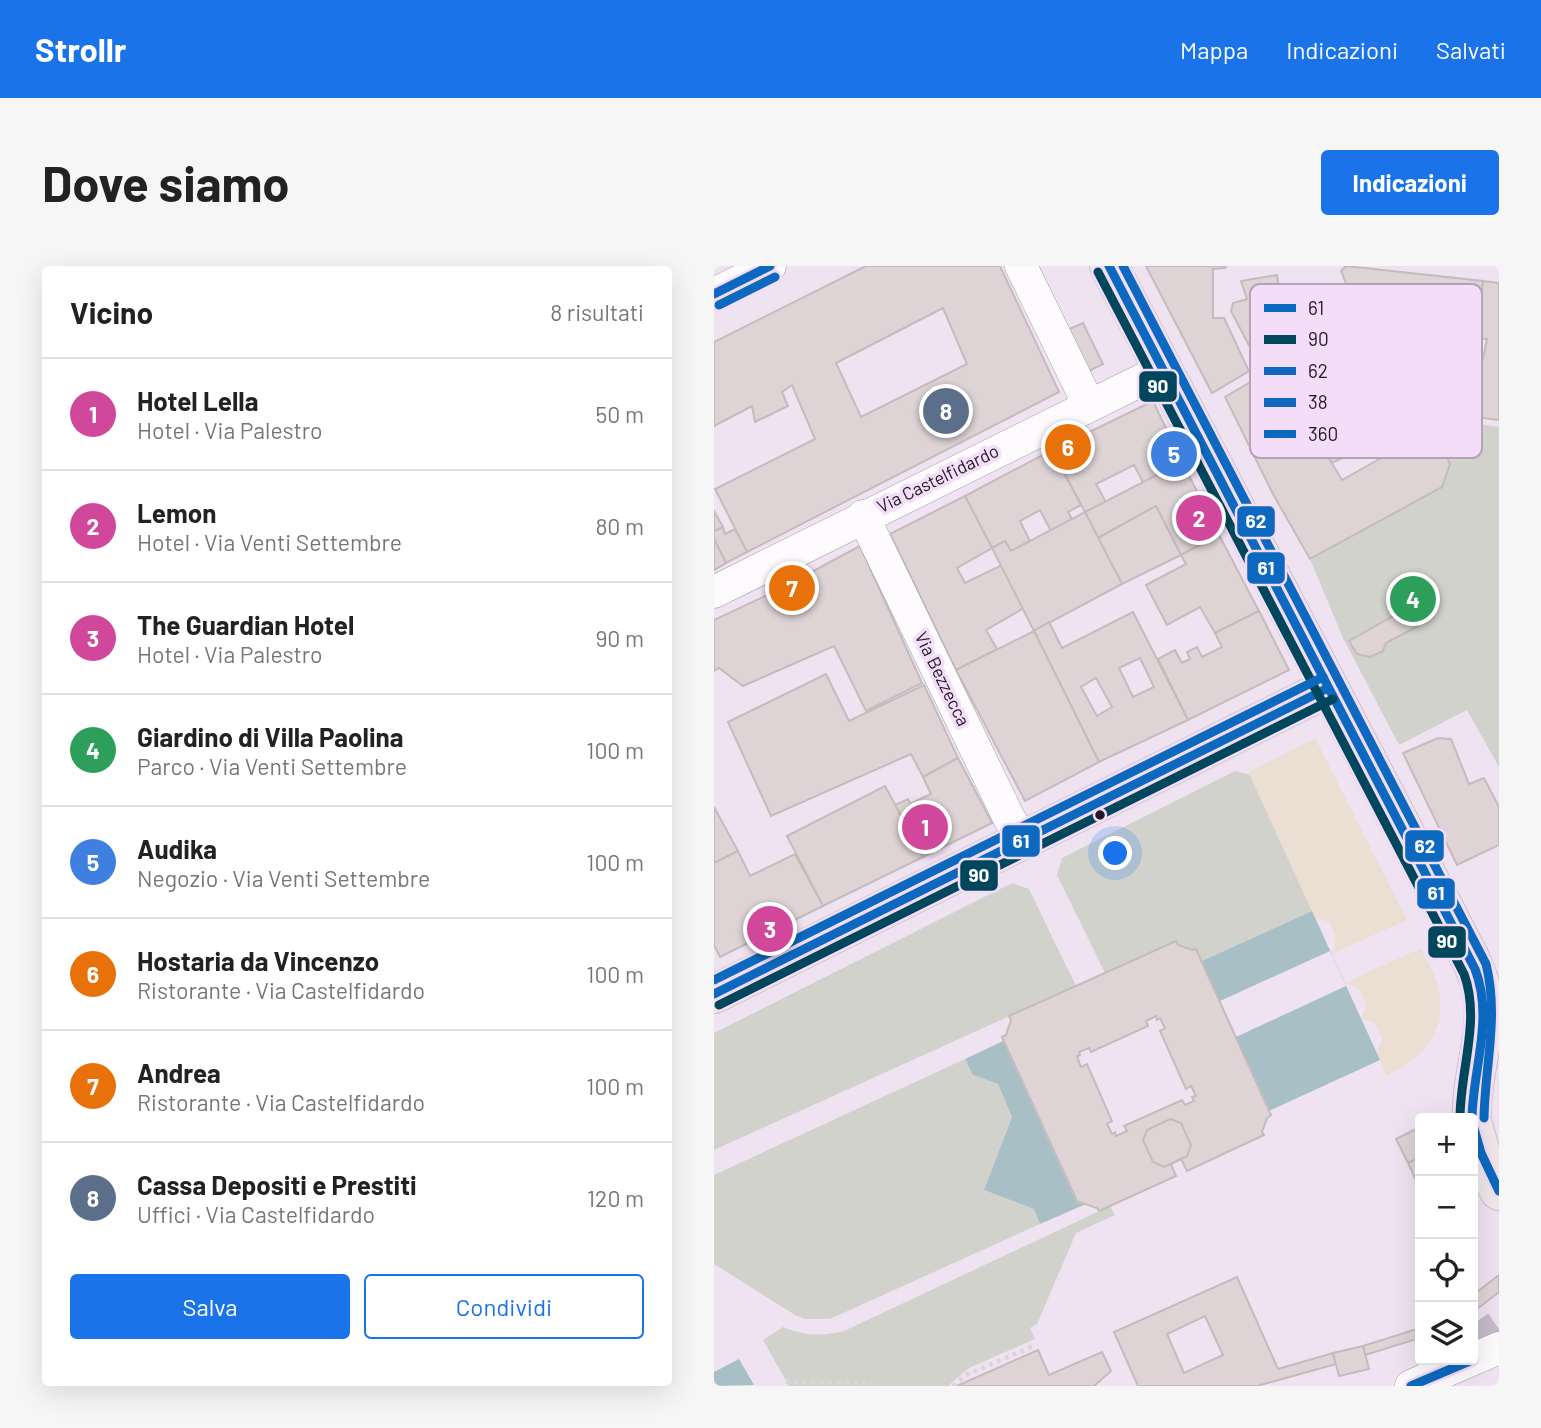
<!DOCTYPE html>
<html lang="it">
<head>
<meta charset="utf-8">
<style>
	:root { --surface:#fff; --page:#f6f6f6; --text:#222; --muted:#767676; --line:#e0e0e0; --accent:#1a73e8 }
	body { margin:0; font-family:Barlow,sans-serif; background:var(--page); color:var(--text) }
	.controls { position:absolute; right:21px; bottom:21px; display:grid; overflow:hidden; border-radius:7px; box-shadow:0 7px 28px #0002 }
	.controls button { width:63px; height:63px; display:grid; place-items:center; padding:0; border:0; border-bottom:2px solid var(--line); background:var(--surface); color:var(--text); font:35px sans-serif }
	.you { position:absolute; left:402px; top:588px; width:24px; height:24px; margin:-18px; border:5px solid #fff; border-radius:50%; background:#1a73e8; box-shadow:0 0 0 10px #1a73e833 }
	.badge { display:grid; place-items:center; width:46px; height:46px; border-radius:50%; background:var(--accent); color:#fff; font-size:23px; font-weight:700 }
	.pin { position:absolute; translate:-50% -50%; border:4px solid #fff; box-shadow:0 2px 7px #0006 }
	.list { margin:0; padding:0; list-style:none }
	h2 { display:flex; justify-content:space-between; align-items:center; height:91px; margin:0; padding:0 28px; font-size:30px }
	h2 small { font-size:23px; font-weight:400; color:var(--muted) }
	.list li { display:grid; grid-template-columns:46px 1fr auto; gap:21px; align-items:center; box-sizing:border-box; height:112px; padding:0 28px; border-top:2px solid var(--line) }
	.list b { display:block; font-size:26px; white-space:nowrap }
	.list p { margin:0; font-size:23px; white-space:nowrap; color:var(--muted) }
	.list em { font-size:23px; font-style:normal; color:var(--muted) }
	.actions { display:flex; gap:14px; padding:21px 28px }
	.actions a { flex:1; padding:16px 0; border:2px solid var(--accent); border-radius:7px; text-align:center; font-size:24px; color:var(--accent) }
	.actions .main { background:var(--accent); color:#fff }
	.icon { flex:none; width:38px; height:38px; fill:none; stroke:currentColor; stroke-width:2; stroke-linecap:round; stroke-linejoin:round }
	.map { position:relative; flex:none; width:785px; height:1120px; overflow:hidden; border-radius:7px }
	header { display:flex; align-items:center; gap:42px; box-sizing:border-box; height:98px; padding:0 35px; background:var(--accent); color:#fff }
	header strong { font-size:33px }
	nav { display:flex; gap:38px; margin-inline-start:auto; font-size:24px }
	.intro { display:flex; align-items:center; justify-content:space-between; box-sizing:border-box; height:168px; padding:0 42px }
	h1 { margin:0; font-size:49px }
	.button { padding:18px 32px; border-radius:7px; background:var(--accent); color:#fff; font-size:24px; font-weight:700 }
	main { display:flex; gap:42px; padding:0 42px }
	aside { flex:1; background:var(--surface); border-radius:7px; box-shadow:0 7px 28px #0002 }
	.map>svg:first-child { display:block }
</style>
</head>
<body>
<header>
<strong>Strollr</strong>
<nav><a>Mappa</a><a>Indicazioni</a><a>Salvati</a></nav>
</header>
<div class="intro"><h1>Dove siamo</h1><a class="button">Indicazioni</a></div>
<main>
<aside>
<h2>Vicino<small>8 risultati</small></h2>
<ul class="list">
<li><span class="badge" style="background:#d1479c">1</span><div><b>Hotel Lella</b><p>Hotel · Via Palestro</p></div><em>50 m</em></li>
<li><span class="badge" style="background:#d1479c">2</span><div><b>Lemon</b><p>Hotel · Via Venti Settembre</p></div><em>80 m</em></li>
<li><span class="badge" style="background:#d1479c">3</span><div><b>The Guardian Hotel</b><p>Hotel · Via Palestro</p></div><em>90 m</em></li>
<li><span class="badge" style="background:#2e9e5b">4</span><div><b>Giardino di Villa Paolina</b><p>Parco · Via Venti Settembre</p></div><em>100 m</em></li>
<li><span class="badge" style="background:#3f7fe0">5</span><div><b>Audika</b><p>Negozio · Via Venti Settembre</p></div><em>100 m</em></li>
<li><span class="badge" style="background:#e8710a">6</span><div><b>Hostaria da Vincenzo</b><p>Ristorante · Via Castelfidardo</p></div><em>100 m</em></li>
<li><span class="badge" style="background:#e8710a">7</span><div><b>Andrea</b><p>Ristorante · Via Castelfidardo</p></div><em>100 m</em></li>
<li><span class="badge" style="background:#5c6f8a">8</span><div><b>Cassa Depositi e Prestiti</b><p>Uffici · Via Castelfidardo</p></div><em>120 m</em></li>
</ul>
<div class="actions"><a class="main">Salva</a><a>Condividi</a></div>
</aside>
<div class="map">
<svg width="785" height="1120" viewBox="0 0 785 1120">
	<rect width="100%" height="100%" fill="#efe3f2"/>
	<!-- green -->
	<g fill="#d2d2cd">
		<path d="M673,145L785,161V501L753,444L685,479L629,372L596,293L728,221L736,198L728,181L701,173L689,180Z"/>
		<path d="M521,505L536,509L598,645L488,695L482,683L478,684L464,679L462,675L391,707L343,609L348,592Z"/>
		<path d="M298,617L315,623L362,720L0,884V767Z"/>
		<path d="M251,793L259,809L284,818L298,851L270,924L320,943L326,958L116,1053H91L81,1049L0,998V909Z"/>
		<path d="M396,940L401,949L362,967L323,1058L316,1062L321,1073L255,1102L234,1120H75L49,1074L69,1061C90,1070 108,1070 130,1065Z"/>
	</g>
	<!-- sand -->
	<g fill="#eadfd2">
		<path d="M601,472L693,654L618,688L622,672L615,656L601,652L536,509L531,508Z"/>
		<path d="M707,682C712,694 719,705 723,717C736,762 711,791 673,810L663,787L668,773L661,757L647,753L652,739L646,723L631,717Z"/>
	</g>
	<!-- water -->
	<g fill="#a7bfc5">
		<path d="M598,645L666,794L555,845L488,695Z"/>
		<path d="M289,775L363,937L372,938L326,958L320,943L270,924L298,851L284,818L259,809L251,793Z"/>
		<path d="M25,1093L40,1119L0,1120V1106Z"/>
	</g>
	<!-- pier -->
	<path fill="#efe3f2" d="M616,685L632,720L522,771L506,735Z"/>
	<!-- building -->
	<g fill="#ded4d6" stroke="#c5bbbd" stroke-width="2" fill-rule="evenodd">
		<path d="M152,0H286L345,126L33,286L1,223L101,173L78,119L68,126L74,140L41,156L38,140L0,160V76ZM229,42L253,98L147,151L122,97Z"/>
		<path d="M432,0H512L511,2L499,3V52H510L535,105L498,127Z"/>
		<path d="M632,0L769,15L764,72L744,69L741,91L761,93L753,150L671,141L652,87L661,81L694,84L695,80L684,79L687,63L700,64V59L646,51L627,5Z"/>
		<path d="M563,9L566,30L581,23L650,163L641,169L649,182L618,197L605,176L600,179L561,111L550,108L517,45L519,37L533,33L527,15Z"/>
		<path d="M769,15L785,17V154L753,150L761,93H769L773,73L764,72Z"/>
		<path d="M369,57L389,98L371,107L351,65Z"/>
		<path d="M550,108L565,132L570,129L589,160L580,164L592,184L605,176L628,214L701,173L728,181L736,198L728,221L596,293L559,228L511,131Z"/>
		<path d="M439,135L468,196L430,218L420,199L382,218L392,236L371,246L338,184Z"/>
		<path d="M338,184L367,239L354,246L358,253L337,265L326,244L306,255L316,275L297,285L291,275L278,282L251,230Z"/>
		<path d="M468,196L505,269L467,289L442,240L384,272L371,246Z"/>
		<path d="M251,230L278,282L243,302L251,317L288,299L310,342L272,364L283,383L242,404L176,268Z"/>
		<path d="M442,240L467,289L408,318L384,272Z"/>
		<path d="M0,245L9,261L0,265Z"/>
		<path d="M371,246L408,318L320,365L278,282L291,275L297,285Z"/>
		<path d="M9,261L11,268L21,263L33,286L12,297L0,273V265Z"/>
		<path d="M505,269L545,345L501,367L486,341L453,359L432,319L472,298L467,289Z"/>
		<path d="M0,273L12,297L0,304Z"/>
		<path d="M146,280L208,417L152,445L120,380L29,420L5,402L0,405V354L66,323Z"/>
		<path d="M695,341L704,360L672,377L669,385L656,391L643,388L635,375Z"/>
		<path d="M545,345L575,404L474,454L444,393L461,384L468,397L476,393L473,386L483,381L488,391L508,381L501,367Z"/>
		<path d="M419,346L474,454L385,496L320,365L335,356L348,382ZM426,392L440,421L419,431L405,402ZM382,412L398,441L383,450L367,421Z"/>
		<path d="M320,365L385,496L311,535L242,404Z"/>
		<path d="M112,408L135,455L210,419L244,492L209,511L197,488L57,550L14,456Z"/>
		<path d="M724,472L737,473L755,518L770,512L785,541V579L743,599L689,487Z"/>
		<path d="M244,492L278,557L209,591L181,539L194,533L196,538L217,528L209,511Z"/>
		<path d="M171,520L209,591L109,640L73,570Z"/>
		<path d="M0,541L24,585L0,597Z"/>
		<path d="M24,585L36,610L81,588L109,640L6,691L0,679V597Z"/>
		<path d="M462,675L464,679L478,684L482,683L557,849L553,852L548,866L550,869L473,905L467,893L457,898L462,910L385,945L383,942L366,936L364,937L288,771L292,769L297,754L295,750ZM442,750L443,754L446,752L451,762L446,765L472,823L477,820L482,830L478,831L480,835L471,839L468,834L410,860L413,865L402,870L401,866L398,868L393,858L398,855L373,798L367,801L363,790L366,789L365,786L375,782L377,786L434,760L432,755Z"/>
		<path d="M456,853L467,857L477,879L473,890L450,901L439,896L429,874L433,864Z"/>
		<path d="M706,861V891L694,897L682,873Z"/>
		<path d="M706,891V923L694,897Z"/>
		<path d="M785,1009V1026L759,1046V1029Z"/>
		<path d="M523,1011L564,1103L619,1087L622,1098L543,1120H424L400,1066ZM491,1050L509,1089L470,1107L453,1068Z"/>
		<path d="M706,1062V1072L651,1089L649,1080Z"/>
		<path d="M649,1080L655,1103L625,1110L619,1087Z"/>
		<path d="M324,1084L335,1109L388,1086L397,1105L380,1120H243Z"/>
	</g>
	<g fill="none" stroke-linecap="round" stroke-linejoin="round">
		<!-- major-tunnel -->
		<path stroke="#c6bbc9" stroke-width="38" stroke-dasharray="38 19" stroke-linecap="butt" d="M759,1081L785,1063"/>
		<defs>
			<g id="minor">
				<path d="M307,0L375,139"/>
				<path d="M0,28L56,0"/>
				<path d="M149,250L295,552L308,574"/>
				<path d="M0,326L450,103"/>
				<path d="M697,1120L785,1082"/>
			</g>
			<g id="major">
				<path d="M395,0L735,651C745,673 761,697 767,721C777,765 756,808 758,852"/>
				<path d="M0,728L614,422"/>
				<path d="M759,859L767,887L785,925"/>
			</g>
		</defs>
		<!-- minor casing -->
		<use href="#minor" stroke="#a69da9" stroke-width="33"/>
		<!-- major casing -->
		<use href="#major" stroke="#c9c2ca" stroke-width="40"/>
		<!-- path -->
		<g stroke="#d8d5d8" stroke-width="4.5" stroke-dasharray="3.5 5" stroke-linecap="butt">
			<path d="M72,1116H142L165,1120"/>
			<path d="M239,1120L252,1109L322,1079"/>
		</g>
		<!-- minor -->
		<use href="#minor" stroke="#fdfbfd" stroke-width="32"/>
		<!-- major -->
		<use href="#major" stroke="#efe7ea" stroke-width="38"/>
		<defs>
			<g id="bus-1">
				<path d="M395,0L761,703C780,752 759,802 758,852"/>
				<path d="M0,728L614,422"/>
				<path d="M759,859L767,887L785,925"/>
				<path d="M697,1120L758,1094"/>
			</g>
			<g id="bus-2">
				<path d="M384,6L750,708C767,754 746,804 746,852"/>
				<path d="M5,739L619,433"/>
			</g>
			<g id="bus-3">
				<path d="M409,0L772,698C785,750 771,799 770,852"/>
				<path d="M0,714L609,411"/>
			</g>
			<path id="bus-4" d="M0,28L56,0"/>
			<path id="bus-5" d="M5,39L61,11"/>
		</defs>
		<!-- bus-1 casing -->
		<use href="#bus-1" stroke="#f3ddf8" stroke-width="14"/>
		<!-- bus-2 casing -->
		<use href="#bus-2" stroke="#f3ddf8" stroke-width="14"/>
		<!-- bus-3 casing -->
		<use href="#bus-3" stroke="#f3ddf8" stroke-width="14"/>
		<!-- bus-4 casing -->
		<use href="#bus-4" stroke="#f3ddf8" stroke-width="14"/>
		<!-- bus-5 casing -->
		<use href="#bus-5" stroke="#f3ddf8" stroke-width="14"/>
		<!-- bus-1 -->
		<use href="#bus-1" stroke="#0c69bf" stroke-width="9"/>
		<!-- bus-2 -->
		<use href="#bus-2" stroke="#00475d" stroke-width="9"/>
		<!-- bus-3 -->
		<use href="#bus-3" stroke="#0c69bf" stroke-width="9"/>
		<!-- bus-4 -->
		<use href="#bus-4" stroke="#0c69bf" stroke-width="9"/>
		<!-- bus-5 -->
		<use href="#bus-5" stroke="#0c69bf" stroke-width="9"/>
	</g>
	<!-- markers -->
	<circle fill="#211923" stroke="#f3ddf8" stroke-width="2.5" cx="386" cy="549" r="6"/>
	<g text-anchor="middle" stroke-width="7" stroke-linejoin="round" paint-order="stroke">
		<!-- street labels -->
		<g font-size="18" fill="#211923" stroke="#f3ddf8">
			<text transform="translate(224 213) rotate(-26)" y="6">Via Castelfidardo</text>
			<text transform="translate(228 413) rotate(64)" y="6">Via Bezzecca</text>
		</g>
	</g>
	<!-- legend -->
	<rect x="536" y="18" width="232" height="174" rx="10" fill="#f3ddf8" stroke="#b4a2b8" stroke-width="2"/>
	<rect x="550" y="38" width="32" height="8" fill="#0c69bf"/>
	<rect x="550" y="69" width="32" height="9" fill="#00475d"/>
	<rect x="550" y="101" width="32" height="8" fill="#0c69bf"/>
	<rect x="550" y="132" width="32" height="9" fill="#0c69bf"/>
	<rect x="550" y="164" width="32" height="8" fill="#0c69bf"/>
	<g font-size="19" fill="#211923">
		<text x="594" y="49">61</text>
		<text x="594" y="80">90</text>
		<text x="594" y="112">62</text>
		<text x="594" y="143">38</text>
		<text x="594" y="175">360</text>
	</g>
	<g stroke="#f3ddf8" stroke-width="2.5">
		<rect x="424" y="104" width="40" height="33" rx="7" fill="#00475d"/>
		<rect x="522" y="239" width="40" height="33" rx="7" fill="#0c69bf"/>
		<rect x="532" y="285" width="40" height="34" rx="7" fill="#0c69bf"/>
		<rect x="287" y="558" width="40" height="34" rx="7" fill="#0c69bf"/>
		<rect x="690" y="563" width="41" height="34" rx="7" fill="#0c69bf"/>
		<rect x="245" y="593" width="40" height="33" rx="7" fill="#00475d"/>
		<rect x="702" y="611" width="40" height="33" rx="7" fill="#0c69bf"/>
		<rect x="713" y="659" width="40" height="34" rx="7" fill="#00475d"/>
	</g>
	<g font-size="19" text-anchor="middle" font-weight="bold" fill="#fff">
		<text x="444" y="127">90</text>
		<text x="542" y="262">62</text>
		<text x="552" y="309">61</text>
		<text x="307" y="582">61</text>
		<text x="711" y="587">62</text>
		<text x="265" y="616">90</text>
		<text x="722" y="634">61</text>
		<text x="733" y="682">90</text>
	</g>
</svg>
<div class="controls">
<button>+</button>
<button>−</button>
<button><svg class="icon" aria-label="locate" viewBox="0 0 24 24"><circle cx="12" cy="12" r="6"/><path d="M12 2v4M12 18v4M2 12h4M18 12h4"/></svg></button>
<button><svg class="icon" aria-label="layers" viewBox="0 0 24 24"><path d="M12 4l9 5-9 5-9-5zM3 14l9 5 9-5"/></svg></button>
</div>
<div class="you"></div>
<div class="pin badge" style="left:211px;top:561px;background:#d1479c">1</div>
<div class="pin badge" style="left:485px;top:252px;background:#d1479c">2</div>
<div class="pin badge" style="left:56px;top:663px;background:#d1479c">3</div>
<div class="pin badge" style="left:699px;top:333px;background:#2e9e5b">4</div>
<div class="pin badge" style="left:460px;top:188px;background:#3f7fe0">5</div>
<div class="pin badge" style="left:354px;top:181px;background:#e8710a">6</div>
<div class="pin badge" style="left:78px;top:322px;background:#e8710a">7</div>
<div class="pin badge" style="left:232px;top:145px;background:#5c6f8a">8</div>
</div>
</main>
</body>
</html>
